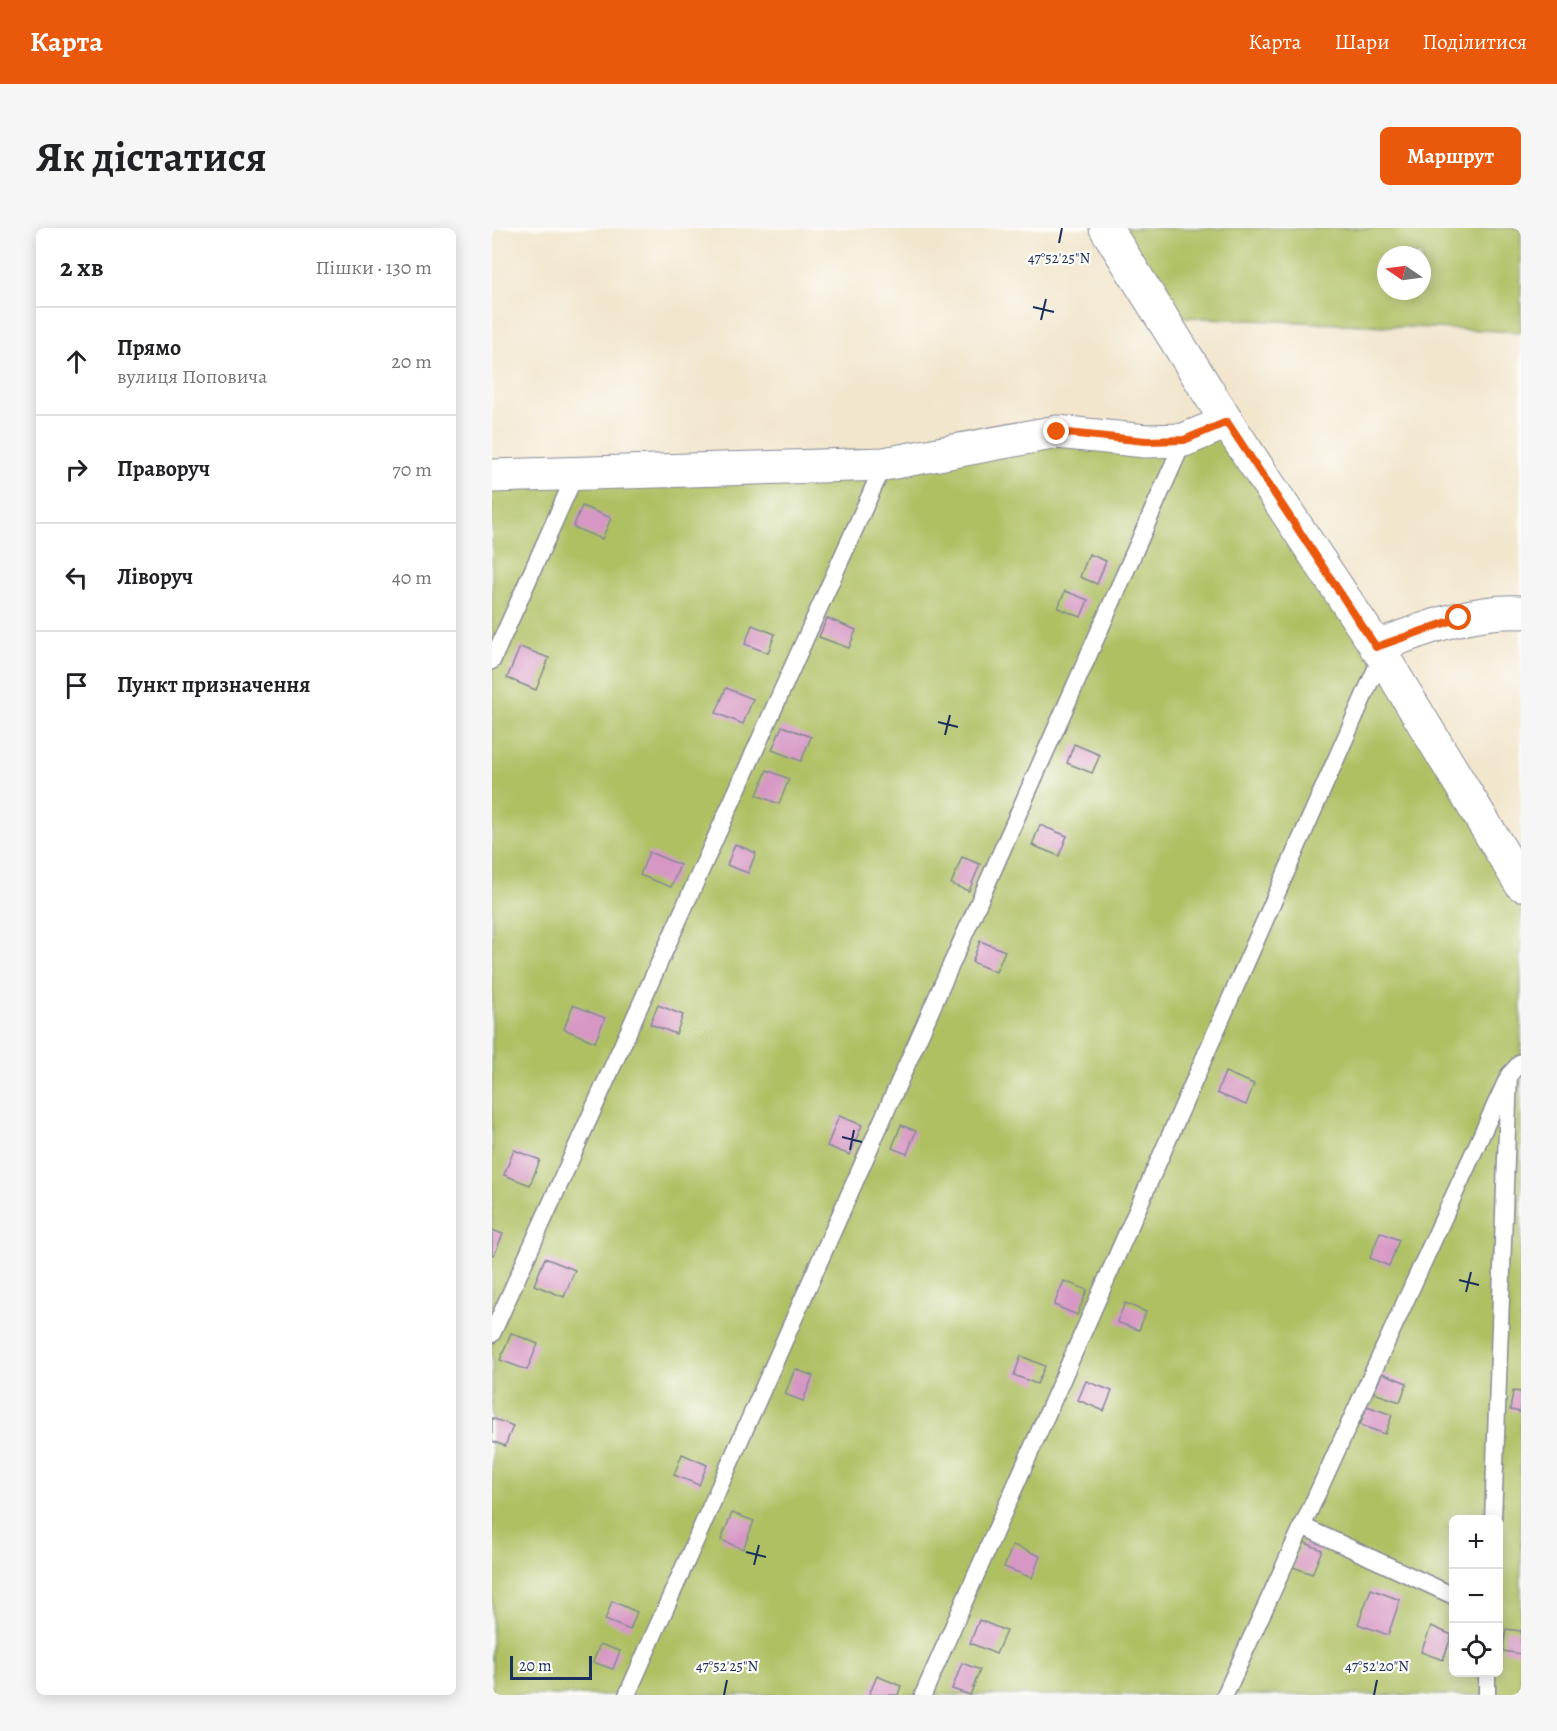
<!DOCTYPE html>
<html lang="uk">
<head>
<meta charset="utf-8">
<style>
	:root { --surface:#fff; --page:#f6f6f6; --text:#202124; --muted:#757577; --line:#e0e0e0; --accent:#ea580c }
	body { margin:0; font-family:Alegreya,serif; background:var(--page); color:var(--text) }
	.controls { position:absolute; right:18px; bottom:18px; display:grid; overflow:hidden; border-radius:9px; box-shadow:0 3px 15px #0003 }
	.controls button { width:54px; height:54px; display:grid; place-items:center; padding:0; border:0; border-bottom:2px solid var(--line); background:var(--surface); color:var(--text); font:30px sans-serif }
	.compass { position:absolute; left:885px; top:18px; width:54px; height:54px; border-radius:50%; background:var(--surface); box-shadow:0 3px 15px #0003; rotate:283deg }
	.scale { position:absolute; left:18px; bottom:15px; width:82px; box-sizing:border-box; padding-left:6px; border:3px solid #1b2f5e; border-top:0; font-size:16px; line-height:21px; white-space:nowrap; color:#1b2f5e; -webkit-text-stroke:4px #fdfcf7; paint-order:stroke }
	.stop { position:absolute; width:18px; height:18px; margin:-14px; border:4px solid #ea580c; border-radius:50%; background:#fff }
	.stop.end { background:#ea580c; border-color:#fff; box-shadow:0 2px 6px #0008 }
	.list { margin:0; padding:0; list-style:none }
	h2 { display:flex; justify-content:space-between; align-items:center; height:78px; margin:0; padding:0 24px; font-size:26px }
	h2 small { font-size:20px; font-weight:400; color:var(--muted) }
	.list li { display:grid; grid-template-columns:39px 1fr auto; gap:18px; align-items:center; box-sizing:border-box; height:108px; padding:0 24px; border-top:2px solid var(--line) }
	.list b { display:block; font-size:22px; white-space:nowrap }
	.list p { margin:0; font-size:20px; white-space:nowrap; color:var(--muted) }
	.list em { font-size:20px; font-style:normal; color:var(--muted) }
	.icon { flex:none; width:33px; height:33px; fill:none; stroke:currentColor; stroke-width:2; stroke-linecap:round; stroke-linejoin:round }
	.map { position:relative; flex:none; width:1029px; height:1467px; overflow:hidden; border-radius:9px }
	header { display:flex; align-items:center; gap:36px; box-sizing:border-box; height:84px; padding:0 30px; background:var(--accent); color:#fff }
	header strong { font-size:28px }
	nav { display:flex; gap:33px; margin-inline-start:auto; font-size:21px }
	.intro { display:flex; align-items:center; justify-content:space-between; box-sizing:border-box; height:144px; padding:0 36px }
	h1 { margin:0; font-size:42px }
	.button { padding:15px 27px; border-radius:9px; background:var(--accent); color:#fff; font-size:21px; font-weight:700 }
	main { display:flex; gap:36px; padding:0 36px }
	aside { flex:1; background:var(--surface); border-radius:9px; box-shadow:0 3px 15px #0003 }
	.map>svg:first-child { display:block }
</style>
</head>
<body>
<header>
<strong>Карта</strong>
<nav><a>Карта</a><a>Шари</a><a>Поділитися</a></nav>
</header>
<div class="intro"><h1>Як дістатися</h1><a class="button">Маршрут</a></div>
<main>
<aside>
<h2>2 хв<small>Пішки · 130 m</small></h2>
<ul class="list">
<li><svg class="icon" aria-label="ahead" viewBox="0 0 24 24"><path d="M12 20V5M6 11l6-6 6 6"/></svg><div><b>Прямо</b><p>вулиця Поповича</p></div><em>20 m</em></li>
<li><svg class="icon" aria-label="right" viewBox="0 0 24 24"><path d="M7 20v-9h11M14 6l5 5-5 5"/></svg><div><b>Праворуч</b></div><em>70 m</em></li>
<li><svg class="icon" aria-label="left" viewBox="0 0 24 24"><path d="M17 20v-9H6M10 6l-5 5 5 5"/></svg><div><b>Ліворуч</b></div><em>40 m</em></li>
<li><svg class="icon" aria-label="arrive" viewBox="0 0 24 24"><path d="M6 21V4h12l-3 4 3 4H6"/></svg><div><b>Пункт призначення</b></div></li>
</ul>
</aside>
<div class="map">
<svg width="1029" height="1467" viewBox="0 0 1029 1467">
	<rect width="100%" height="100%" fill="#fdfcf7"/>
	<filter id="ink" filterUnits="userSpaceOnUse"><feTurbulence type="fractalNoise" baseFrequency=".0167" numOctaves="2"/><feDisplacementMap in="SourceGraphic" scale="12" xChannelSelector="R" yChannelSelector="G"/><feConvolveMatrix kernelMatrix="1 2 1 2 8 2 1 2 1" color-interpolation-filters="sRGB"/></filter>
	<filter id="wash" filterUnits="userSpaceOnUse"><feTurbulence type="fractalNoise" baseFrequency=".008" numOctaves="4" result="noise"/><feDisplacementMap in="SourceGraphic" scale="24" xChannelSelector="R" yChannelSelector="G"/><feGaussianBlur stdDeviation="1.35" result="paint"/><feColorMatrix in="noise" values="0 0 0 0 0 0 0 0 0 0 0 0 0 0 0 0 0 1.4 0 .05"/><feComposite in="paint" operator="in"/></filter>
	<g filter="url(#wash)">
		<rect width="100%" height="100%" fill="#f2e6cd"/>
		<!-- green -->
		<g fill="#afc064" stroke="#657861" stroke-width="1.5" fill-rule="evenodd">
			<path d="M614,0H1029V104L669,88ZM894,27H930V63H894Z"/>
			<path d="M735,194L1029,656V1467H0V248L84,245ZM962,1292H1006V1444H962Z"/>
		</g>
		<g id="blocks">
			<!-- building -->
			<g fill="#d797c5">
				<path d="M90,278L119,290L110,311L81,299Z"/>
				<path d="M597,326L614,333L605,356L588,349Z"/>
				<path d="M573,363L596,372L589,389L566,380Z"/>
				<path d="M335,390L364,402L357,420L327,409Z"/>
				<path d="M260,397L283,406L276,425L253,416Z"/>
				<path d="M28,419L57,430L44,462L15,450Z"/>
				<path d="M234,460L261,471L251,496L224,485Z"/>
				<path d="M290,498L319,509L309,533L280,522Z"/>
				<path d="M582,516L608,527L600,545L575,535Z"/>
				<path d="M275,542L297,551L287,576L265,567Z"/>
				<path d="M548,597L575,608L567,628L540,617Z"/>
				<path d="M243,616L264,625L256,645L235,637Z"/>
				<path d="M157,624L188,637L179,659L148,647Z"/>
				<path d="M470,629L488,636L477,663L459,656Z"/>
				<path d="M488,713L513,723L504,744L480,734Z"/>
				<path d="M81,777L113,790L103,814L72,801Z"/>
				<path d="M166,777L191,787L184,806L158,796Z"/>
				<path d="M733,844L762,856L754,877L725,865Z"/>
				<path d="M347,888L370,897L358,927L335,918Z"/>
				<path d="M409,897L424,903L415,926L400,920Z"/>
				<path d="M22,922L48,932L38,957L12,947Z"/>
				<path d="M0,1002L11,1006L2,1027H0Z"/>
				<path d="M888,1004L907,1012L897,1038L878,1030Z"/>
				<path d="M53,1030L83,1042L72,1069L42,1057Z"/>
				<path d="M572,1053L595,1062L585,1087L562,1077Z"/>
				<path d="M633,1075L654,1084L647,1102L625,1094Z"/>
				<path d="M19,1105L46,1116L35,1142L8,1132Z"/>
				<path d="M529,1128L553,1138L545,1156L522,1147Z"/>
				<path d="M303,1141L321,1148L311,1173L293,1166Z"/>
				<path d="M890,1145L915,1155L908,1174L882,1165Z"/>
				<path d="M594,1153L620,1163L612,1183L586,1172Z"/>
				<path d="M1021,1163L1029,1164V1184L1018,1182Z"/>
				<path d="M875,1178L900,1187L893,1206L868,1197Z"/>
				<path d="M0,1190L21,1198L13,1218L0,1213Z"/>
				<path d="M190,1226L215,1237L207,1257L182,1247Z"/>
				<path d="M240,1285L262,1293L251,1321L229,1312Z"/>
				<path d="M811,1314L830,1322L820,1346L801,1339Z"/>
				<path d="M521,1317L548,1328L540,1350L512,1339Z"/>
				<path d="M879,1361L908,1372L896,1407L866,1396Z"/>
				<path d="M120,1373L145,1384L138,1402L113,1392Z"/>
				<path d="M487,1392L514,1403L504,1426L478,1415Z"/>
				<path d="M939,1398L960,1407L951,1432L929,1424Z"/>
				<path d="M1014,1401L1029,1403V1426L1011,1423Z"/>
				<path d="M108,1416L128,1423L121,1441L101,1434Z"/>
				<path d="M470,1435L488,1442L478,1467L460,1461Z"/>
				<path d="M385,1448L409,1458L406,1467H377Z"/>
			</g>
		</g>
	</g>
	<g filter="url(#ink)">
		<use href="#blocks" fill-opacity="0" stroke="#868a96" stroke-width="1.5"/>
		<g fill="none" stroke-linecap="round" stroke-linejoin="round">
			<defs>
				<g id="lane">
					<path d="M0,433L84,245"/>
					<path d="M0,1106L392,236"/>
					<path d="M1001,1292L1017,847L1029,834"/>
					<path d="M810,1298L962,1368"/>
					<path d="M135,1467L692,212"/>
					<path d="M431,1467L890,427"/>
					<path d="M733,1467L1017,847"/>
					<path d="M995,1467V1444"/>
				</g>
				<g id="street">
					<path d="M614,0L735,194L890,427L1029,656"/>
					<path d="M0,248L392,236L565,204L654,213L692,212L735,194"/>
					<path d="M884,419C931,401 978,382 1029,384"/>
				</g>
			</defs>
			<!-- lane casing -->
			<use href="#lane" stroke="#868a96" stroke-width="19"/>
			<!-- street casing -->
			<use href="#street" stroke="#868a96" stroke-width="35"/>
			<!-- lane -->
			<use href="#lane" stroke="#fff" stroke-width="16"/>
			<!-- street -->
			<use href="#street" stroke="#fff" stroke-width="33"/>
		</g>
	</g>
	<g fill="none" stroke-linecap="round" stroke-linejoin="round" filter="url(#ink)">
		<!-- route -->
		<path stroke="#ea580c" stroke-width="8" d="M565,204L654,213L692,212L735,194L884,419L967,390"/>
	</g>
	<!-- ticks -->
	<path fill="none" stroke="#1b2f5e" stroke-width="2" d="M567,15L570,0M541,79L562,84M549,92L554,71M446,494L466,499M453,507L458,487M350,909L370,914M358,922L362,902M967,1052L987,1057M974,1064L979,1044M254,1324L274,1329M262,1337L267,1317M232,1467L235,1452M882,1467L885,1452"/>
	<g font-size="15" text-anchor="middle" fill="#1b2f5e" stroke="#fdfcf7" stroke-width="4.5" stroke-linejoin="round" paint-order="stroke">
		<text x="567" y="35">47°52'25"N</text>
		<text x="235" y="1443">47°52'25"N</text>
		<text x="885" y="1443">47°52'20"N</text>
	</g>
</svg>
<div class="controls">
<button>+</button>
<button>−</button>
<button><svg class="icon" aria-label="locate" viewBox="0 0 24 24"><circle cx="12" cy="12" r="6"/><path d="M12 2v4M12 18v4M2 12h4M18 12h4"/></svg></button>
</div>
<svg class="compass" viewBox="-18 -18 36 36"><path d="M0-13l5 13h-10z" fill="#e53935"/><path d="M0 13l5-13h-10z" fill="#757577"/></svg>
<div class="scale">20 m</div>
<div class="stop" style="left:967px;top:390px"></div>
<div class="stop end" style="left:565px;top:204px"></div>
</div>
</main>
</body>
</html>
